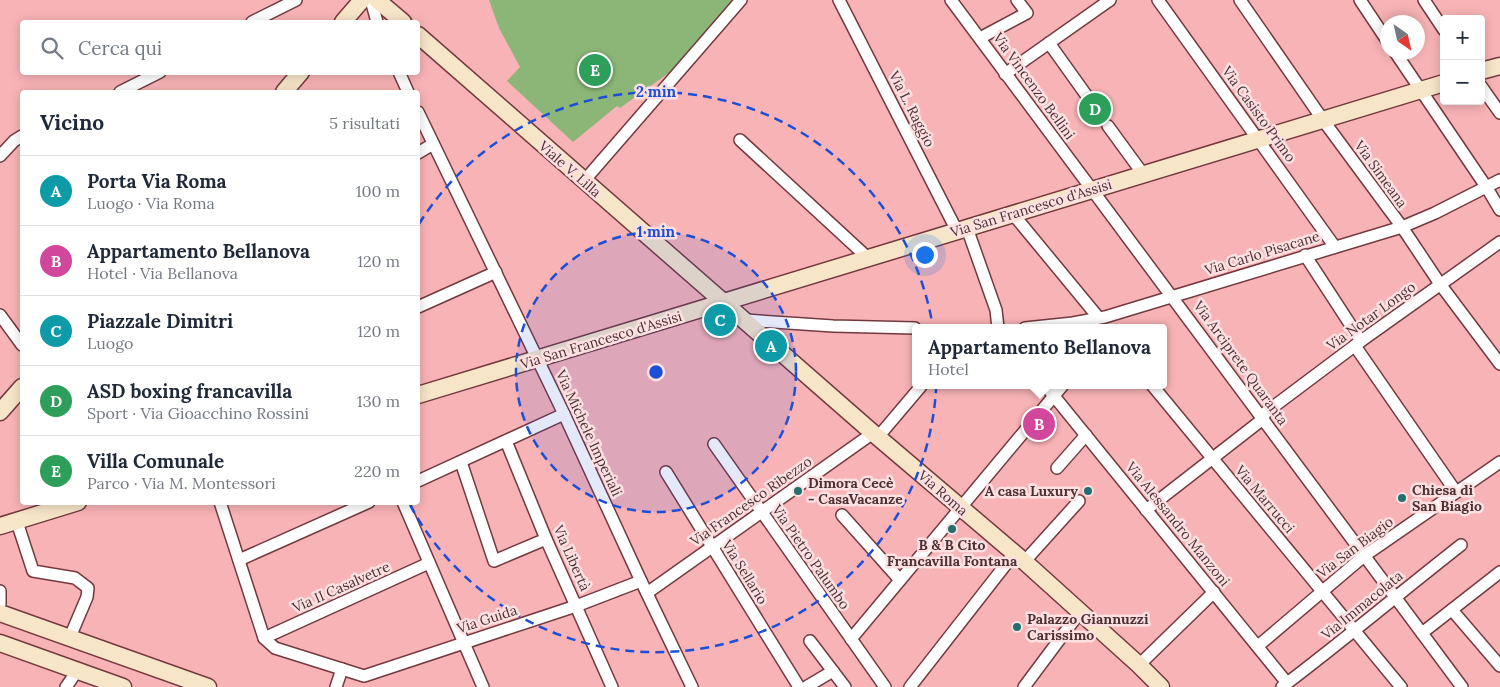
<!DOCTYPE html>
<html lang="it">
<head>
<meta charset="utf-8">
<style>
	:root { --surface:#fff; --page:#f2f2f3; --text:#1f2937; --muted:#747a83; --line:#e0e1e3; --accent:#ea580c }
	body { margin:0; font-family:Lora,serif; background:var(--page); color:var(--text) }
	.controls { position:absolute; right:15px; top:15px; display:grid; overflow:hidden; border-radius:5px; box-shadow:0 2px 12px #0003 }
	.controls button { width:45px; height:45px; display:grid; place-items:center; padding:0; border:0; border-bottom:1px solid var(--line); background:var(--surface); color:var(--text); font:25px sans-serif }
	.compass { position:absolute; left:1380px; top:15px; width:45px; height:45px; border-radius:50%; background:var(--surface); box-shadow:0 2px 12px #0003; rotate:146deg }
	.you { position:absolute; left:924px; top:254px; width:18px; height:18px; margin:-12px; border:4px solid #fff; border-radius:50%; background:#1a73e8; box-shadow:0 0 0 8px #1a73e833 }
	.badge { display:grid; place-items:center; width:32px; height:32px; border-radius:50%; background:var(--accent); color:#fff; font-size:16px; font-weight:700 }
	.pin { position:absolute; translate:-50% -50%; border:2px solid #fff; box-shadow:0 1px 5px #0006 }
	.popup { position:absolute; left:912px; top:324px; width:255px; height:65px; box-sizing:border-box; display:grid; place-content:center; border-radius:5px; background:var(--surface); filter:drop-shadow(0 1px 4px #0005); font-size:16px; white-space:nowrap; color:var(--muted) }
	.popup b { font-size:19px; color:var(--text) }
	.popup::after { content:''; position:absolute; left:50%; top:100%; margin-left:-10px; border:10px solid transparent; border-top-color:var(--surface) }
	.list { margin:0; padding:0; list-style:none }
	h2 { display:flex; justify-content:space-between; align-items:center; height:65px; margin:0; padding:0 20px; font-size:21px }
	h2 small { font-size:16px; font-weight:400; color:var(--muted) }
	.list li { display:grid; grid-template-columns:32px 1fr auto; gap:15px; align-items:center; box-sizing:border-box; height:70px; padding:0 20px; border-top:1px solid var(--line) }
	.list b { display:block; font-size:19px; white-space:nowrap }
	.list p { margin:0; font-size:16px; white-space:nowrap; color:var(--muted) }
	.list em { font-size:16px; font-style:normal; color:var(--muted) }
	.icon { flex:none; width:28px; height:28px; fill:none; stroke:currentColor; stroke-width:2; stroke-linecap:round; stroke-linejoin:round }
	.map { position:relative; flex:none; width:1500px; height:687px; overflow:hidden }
	.search { position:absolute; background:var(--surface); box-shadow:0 2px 12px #0003; left:20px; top:20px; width:400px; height:55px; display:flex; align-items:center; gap:12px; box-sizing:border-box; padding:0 18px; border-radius:5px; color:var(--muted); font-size:19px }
	.panel { position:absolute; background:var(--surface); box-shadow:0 2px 12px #0003; left:20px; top:90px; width:400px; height:415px; border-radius:5px }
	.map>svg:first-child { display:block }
</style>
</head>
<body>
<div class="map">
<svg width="1500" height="687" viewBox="0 0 1500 687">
	<rect width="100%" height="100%" fill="#f8b3b6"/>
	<!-- green -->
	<path fill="#8cb678" d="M489,0H733L670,72L620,108L617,106L573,142L507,81L520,67L499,28Z"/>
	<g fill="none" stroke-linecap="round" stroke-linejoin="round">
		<defs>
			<g id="street">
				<path d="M371,0L377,22"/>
				<path d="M839,0L957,231"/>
				<path d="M951,0L1462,687"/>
				<path d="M1158,0L1335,247"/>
				<path d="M1240,0L1323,120L1402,227L1440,284L1500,364"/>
				<path d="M1360,0L1388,42"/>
				<path d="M1424,0L1444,30"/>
				<path d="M252,22L296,0"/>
				<path d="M980,38L1027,13L1017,0"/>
				<path d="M1049,43L1089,99"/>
				<path d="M1395,52L1487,188L1500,210"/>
				<path d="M399,72L408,92"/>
				<path d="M1005,74L1110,0"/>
				<path d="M1481,86L1500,113"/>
				<path d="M120,92L160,72"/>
				<path d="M418,112L564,414L641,581L692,687"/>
				<path d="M1108,126L1143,174"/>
				<path d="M740,140L868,258"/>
				<path d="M418,153L433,144"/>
				<path d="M0,156L14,141L22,136"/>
				<path d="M584,181L741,0"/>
				<path d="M1013,214L1098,317"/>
				<path d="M967,228L996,310L998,328"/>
				<path d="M1305,255L1361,341"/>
				<path d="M418,307L496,272"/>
				<path d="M0,315L22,345"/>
				<path d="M745,320L833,326L915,328"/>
				<path d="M1025,328L1073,323L1105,317L1402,227L1435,213L1500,180"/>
				<path d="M1355,346L1456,492"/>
				<path d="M1045,385L1287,683"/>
				<path d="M1152,385L1401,687"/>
				<path d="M878,437L922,385"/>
				<path d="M506,441L546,539L612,687"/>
				<path d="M714,444L885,687"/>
				<path d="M461,462L494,561L546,539"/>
				<path d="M1057,468L1086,435"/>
				<path d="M666,472L799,687"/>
				<path d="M418,481L564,414"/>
				<path d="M220,502L264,638L275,648L364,676L576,606L641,581"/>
				<path d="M403,502L483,687"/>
				<path d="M1146,510L1263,419L1265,413L1361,341L1500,242"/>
				<path d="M842,515L900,580"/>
				<path d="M17,522L33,571L75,578L88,588L87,597L70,637"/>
				<path d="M239,560L369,502"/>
				<path d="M1024,562L1079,501"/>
				<path d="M0,591V604"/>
				<path d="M647,593L873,433"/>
				<path d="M1452,610L1500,666"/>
				<path d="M1422,633L1500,572"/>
				<path d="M264,638L429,563"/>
				<path d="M851,639L1063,385"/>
				<path d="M810,641L845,687"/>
				<path d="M1258,646L1364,556L1500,462"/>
				<path d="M1139,665L1214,592"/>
				<path d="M66,687L77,671"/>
				<path d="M336,687L342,669"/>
				<path d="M806,687L833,671"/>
				<path d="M910,687L1014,554"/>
				<path d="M1024,687L1080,612"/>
				<path d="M1282,687C1343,641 1401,592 1461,545"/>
			</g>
			<g id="secondary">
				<path d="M377,0L403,22"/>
				<path d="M343,22L362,0"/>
				<path d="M418,35L873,433L1026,563L1139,665L1161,687"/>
				<path d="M1481,71L1500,66"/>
				<path d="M284,92L301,72"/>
				<path d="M418,395L1444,83"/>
				<path d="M0,412L22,387"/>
				<path d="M0,526L78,502"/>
				<path d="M0,613L208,687"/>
				<path d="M0,643L123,687"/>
			</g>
		</defs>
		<!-- street casing -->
		<use href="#street" stroke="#73393e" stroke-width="14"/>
		<!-- secondary casing -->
		<use href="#secondary" stroke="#73393e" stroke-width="19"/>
		<!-- street -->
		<use href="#street" stroke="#fff" stroke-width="11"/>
		<!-- secondary -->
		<use href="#secondary" stroke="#f7e5c8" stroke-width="16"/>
	</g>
	<!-- distance rings -->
	<circle cx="656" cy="372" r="140" fill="#1d4ed8" fill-opacity=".12"/>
	<g fill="none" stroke="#1d4ed8" stroke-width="2.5" stroke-dasharray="9 6">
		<circle cx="656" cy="372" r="140"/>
		<path d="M419 224A280 280 0 1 1 409 503"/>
	</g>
	<!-- markers -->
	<g fill="#236e6f" stroke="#fde0e1" stroke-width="2">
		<circle cx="798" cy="491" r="5"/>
		<circle cx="1088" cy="491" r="5"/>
		<circle cx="1402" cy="498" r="5"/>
		<circle cx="952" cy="529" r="5"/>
		<circle cx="1017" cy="627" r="5"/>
	</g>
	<g text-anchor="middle" stroke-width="5" stroke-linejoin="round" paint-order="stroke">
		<!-- street labels -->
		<g font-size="14" fill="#4c3032" stroke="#fde0e1">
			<text transform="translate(1034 86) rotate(54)" y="5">Via Vincenzo Bellini</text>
			<text transform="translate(912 109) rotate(63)" y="5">Via L. Raggio</text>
			<text transform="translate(1259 114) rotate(54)" y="5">Via Casisto Primo</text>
			<text transform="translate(570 169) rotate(41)" y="5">Viale V. Lilla</text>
			<text transform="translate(1381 174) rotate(54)" y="5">Via Simeana</text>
			<text transform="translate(1031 208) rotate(-17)" y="5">Via San Francesco d'Assisi</text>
			<text transform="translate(1262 253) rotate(-17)" y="5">Via Carlo Pisacane</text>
			<text transform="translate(1371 316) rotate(-36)" y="5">Via Notar Longo</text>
			<text transform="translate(601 340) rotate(-17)" y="5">Via San Francesco d'Assisi</text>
			<text transform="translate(1241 363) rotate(54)" y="5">Via Arciprete Quaranta</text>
			<text transform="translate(589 433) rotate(65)" y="5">Via Michele Imperiali</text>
			<text transform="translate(943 493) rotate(41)" y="5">Via Roma</text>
			<text transform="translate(1265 499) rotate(50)" y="5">Via Marrucci</text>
			<text transform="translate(751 501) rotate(-35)" y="5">Via Francesco Ribezzo</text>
			<text transform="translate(1178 524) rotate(51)" y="5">Via Alessandro Manzoni</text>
			<text transform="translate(1355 547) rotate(-37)" y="5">Via San Biagio</text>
			<text transform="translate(811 557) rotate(55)" y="5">Via Pietro Palumbo</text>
			<text transform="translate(572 558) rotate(66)" y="5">Via Libertà</text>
			<text transform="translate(745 572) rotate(58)" y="5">Via Sellario</text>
			<text transform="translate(341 587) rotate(-24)" y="5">Via II Casalvetre</text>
			<text transform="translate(1362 605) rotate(-39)" y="5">Via Immacolata</text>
			<text transform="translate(487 619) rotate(-18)" y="5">Via Guida</text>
		</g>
		<!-- poi labels -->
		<g font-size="14" font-weight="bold" fill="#4c3032" stroke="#fde0e1" text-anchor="start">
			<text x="808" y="488">Dimora Cecè<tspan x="808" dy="16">- CasaVacanze</tspan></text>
			<text x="1412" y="495">Chiesa di<tspan x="1412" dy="16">San Biagio</tspan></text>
			<text x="1078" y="496" text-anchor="end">A casa Luxury</text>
			<text x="952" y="550" text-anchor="middle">B &amp; B Cito<tspan x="952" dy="16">Francavilla Fontana</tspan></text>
			<text x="1027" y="624">Palazzo Giannuzzi<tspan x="1027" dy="16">Carissimo</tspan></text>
		</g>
	</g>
	<circle cx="656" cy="372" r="8" fill="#1d4ed8" stroke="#fde0e1" stroke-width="2.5"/>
	<g font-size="15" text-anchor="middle" font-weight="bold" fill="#1d4ed8" stroke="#fde0e1" stroke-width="5" stroke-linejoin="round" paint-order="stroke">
		<text x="656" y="97">2 min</text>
		<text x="656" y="237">1 min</text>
	</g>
</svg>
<div class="controls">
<button>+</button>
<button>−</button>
</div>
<svg class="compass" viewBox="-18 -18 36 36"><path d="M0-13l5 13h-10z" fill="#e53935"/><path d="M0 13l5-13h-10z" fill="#747a83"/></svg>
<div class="you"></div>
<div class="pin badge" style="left:771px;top:346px;background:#0f9aa8">A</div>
<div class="pin badge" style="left:1039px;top:424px;background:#d1479c">B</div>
<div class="popup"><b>Appartamento Bellanova</b>Hotel</div>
<div class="pin badge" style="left:720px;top:320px;background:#0f9aa8">C</div>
<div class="pin badge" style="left:1095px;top:109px;background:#2e9e5b">D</div>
<div class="pin badge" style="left:595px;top:70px;background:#2e9e5b">E</div>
<div class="search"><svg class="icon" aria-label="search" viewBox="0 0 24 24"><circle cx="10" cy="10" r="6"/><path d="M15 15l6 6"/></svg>Cerca qui</div>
<section class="panel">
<h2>Vicino<small>5 risultati</small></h2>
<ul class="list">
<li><span class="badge" style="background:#0f9aa8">A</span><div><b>Porta Via Roma</b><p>Luogo · Via Roma</p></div><em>100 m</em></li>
<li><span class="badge" style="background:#d1479c">B</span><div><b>Appartamento Bellanova</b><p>Hotel · Via Bellanova</p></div><em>120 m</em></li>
<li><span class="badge" style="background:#0f9aa8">C</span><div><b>Piazzale Dimitri</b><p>Luogo</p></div><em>120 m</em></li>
<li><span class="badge" style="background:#2e9e5b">D</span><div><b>ASD boxing francavilla</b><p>Sport · Via Gioacchino Rossini</p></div><em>130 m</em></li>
<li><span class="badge" style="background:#2e9e5b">E</span><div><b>Villa Comunale</b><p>Parco · Via M. Montessori</p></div><em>220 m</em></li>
</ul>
</section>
</div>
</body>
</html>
